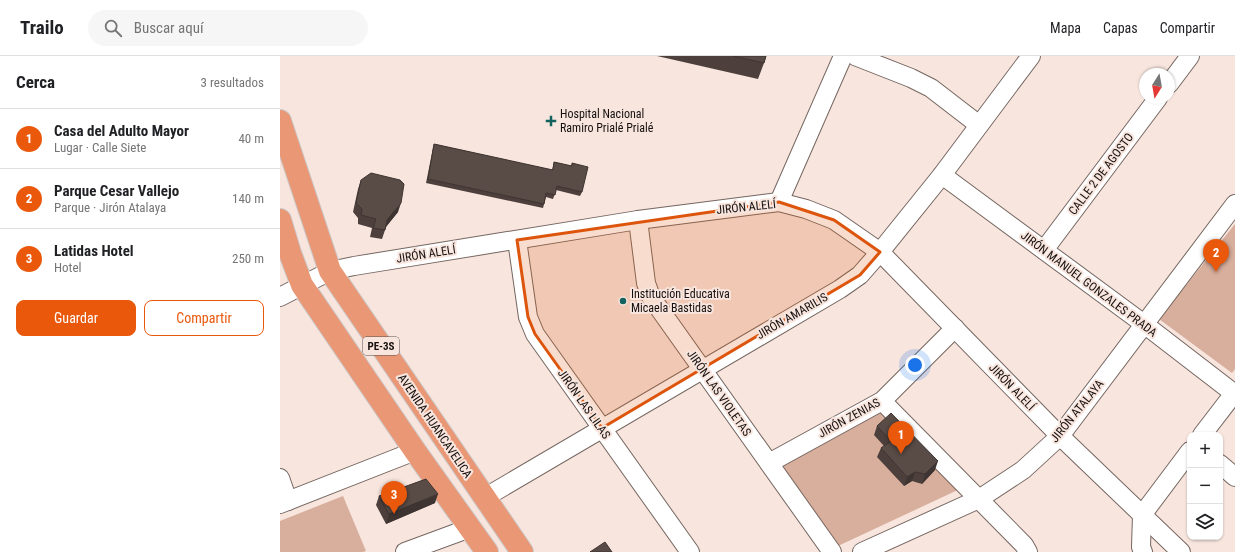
<!DOCTYPE html>
<html lang="es">
<head>
<meta charset="utf-8">
<style>
	:root { --surface:#fff; --page:#f6f6f6; --text:#202124; --muted:#757577; --line:#e0e0e0; --accent:#ea580c }
	body { margin:0; font-family:"Roboto Condensed",sans-serif; background:var(--page); color:var(--text) }
	.controls { position:absolute; right:12px; bottom:12px; display:grid; overflow:hidden; border-radius:8px; box-shadow:0 1px 3px #0004 }
	.controls button { width:36px; height:36px; display:grid; place-items:center; padding:0; border:0; border-bottom:1px solid var(--line); background:var(--surface); color:var(--text); font:20px sans-serif }
	.compass { position:absolute; left:859px; top:12px; width:36px; height:36px; border-radius:50%; background:var(--surface); box-shadow:0 1px 3px #0004; rotate:191deg }
	.you { position:absolute; left:635px; top:309px; width:14px; height:14px; margin:-10px; border:3px solid #fff; border-radius:50%; background:#1a73e8; box-shadow:0 0 0 6px #1a73e833 }
	.badge { display:grid; place-items:center; width:26px; height:26px; border-radius:50%; background:var(--accent); color:#fff; font-size:13px; font-weight:700 }
	.pin { position:absolute; translate:-50% -33px; filter:drop-shadow(0 1px 2px #0008) }
	.pin::after { content:''; position:absolute; top:21px; width:14px; height:12px; background:inherit; clip-path:polygon(0 0,100% 0,50% 100%) }
	.list { margin:0; padding:0; list-style:none }
	h2 { display:flex; justify-content:space-between; align-items:center; height:52px; margin:0; padding:0 16px; font-size:17px }
	h2 small { font-size:13px; font-weight:400; color:var(--muted) }
	.list li { display:grid; grid-template-columns:26px 1fr auto; gap:12px; align-items:center; box-sizing:border-box; height:60px; padding:0 16px; border-top:1px solid var(--line) }
	.list b { display:block; font-size:15px; white-space:nowrap }
	.list p { margin:0; font-size:13px; white-space:nowrap; color:var(--muted) }
	.list em { font-size:13px; font-style:normal; color:var(--muted) }
	.actions { display:flex; gap:8px; padding:12px 16px }
	.actions a { flex:1; padding:9px 0; border:1px solid var(--accent); border-radius:8px; text-align:center; font-size:14px; color:var(--accent) }
	.actions .main { background:var(--accent); color:#fff }
	.icon { flex:none; width:22px; height:22px; fill:none; stroke:currentColor; stroke-width:2; stroke-linecap:round; stroke-linejoin:round }
	.map { position:relative; flex:none; width:955px; height:496px; overflow:hidden }
	header { display:flex; align-items:center; gap:24px; box-sizing:border-box; height:56px; padding:0 20px; background:var(--surface); border-bottom:1px solid var(--line) }
	header strong { font-size:19px }
	nav { display:flex; gap:22px; margin-inline-start:auto; font-size:14px }
	.search { width:280px; height:36px; background:var(--page); display:flex; align-items:center; gap:10px; box-sizing:border-box; padding:0 14px; border-radius:22px; color:var(--muted); font-size:15px }
	main { display:flex }
	aside { flex:1; background:var(--surface) }
	.map>svg:first-child { display:block }
</style>
</head>
<body>
<header>
<strong>Trailo</strong>
<div class="search"><svg class="icon" aria-label="search" viewBox="0 0 24 24"><circle cx="10" cy="10" r="6"/><path d="M15 15l6 6"/></svg>Buscar aquí</div>
<nav><a>Mapa</a><a>Capas</a><a>Compartir</a></nav>
</header>
<main>
<aside>
<h2>Cerca<small>3 resultados</small></h2>
<ul class="list">
<li><span class="badge">1</span><div><b>Casa del Adulto Mayor</b><p>Lugar · Calle Siete</p></div><em>40 m</em></li>
<li><span class="badge">2</span><div><b>Parque Cesar Vallejo</b><p>Parque · Jirón Atalaya</p></div><em>140 m</em></li>
<li><span class="badge">3</span><div><b>Latidas Hotel</b><p>Hotel</p></div><em>250 m</em></li>
</ul>
<div class="actions"><a class="main">Guardar</a><a>Compartir</a></div>
</aside>
<div class="map">
<svg width="955" height="496" viewBox="0 0 955 496">
	<rect width="100%" height="100%" fill="#f7e5de"/>
	<!-- green -->
	<g fill="#d8ae9d">
		<path d="M955,168V313L952,317L879,263Z"/>
		<path d="M601,354L682,432L558,490L500,406Z"/>
		<path d="M63,440L86,495L83,496H0V465Z"/>
	</g>
	<g fill="none" stroke-linecap="round" stroke-linejoin="round">
		<defs>
			<g id="minor">
				<path d="M575,0L631,22L651,32L699,69"/>
				<path d="M889,28L910,0"/>
				<path d="M662,119L864,268L955,338"/>
				<path d="M499,146L563,0"/>
				<path d="M358,164L366,227L371,241L552,496"/>
				<path d="M237,184L248,261L255,278L410,496"/>
				<path d="M764,194L878,42"/>
				<path d="M0,241L50,215L74,210L358,164L499,146L526,153L554,164L600,196L780,380L901,496"/>
				<path d="M602,345L744,489L748,496"/>
				<path d="M922,379L955,336"/>
				<path d="M489,407L602,345L675,272"/>
				<path d="M940,408L955,421"/>
				<path d="M0,422L8,445"/>
				<path d="M204,442L560,233L580,219L600,196L662,119L751,0"/>
				<path d="M0,448L135,395"/>
				<path d="M862,459L910,395"/>
				<path d="M862,459L861,491L863,496"/>
				<path d="M125,496L190,472"/>
				<path d="M582,496L699,443L743,414L780,380L955,148"/>
			</g>
			<g id="highway">
				<path d="M0,65L50,215L242,496"/>
				<path d="M0,164L10,197L22,229L135,395L207,496"/>
			</g>
		</defs>
		<!-- minor casing -->
		<use href="#minor" stroke="#756660" stroke-width="20"/>
		<!-- highway casing -->
		<use href="#highway" stroke="#cccaca" stroke-width="24"/>
		<!-- minor -->
		<use href="#minor" stroke="#fff" stroke-width="18"/>
		<!-- highway -->
		<use href="#highway" stroke="#e99775" stroke-width="22"/>
	</g>
	<!-- wall -->
	<g fill="#4d403c">
		<path d="M377,0H486L484,7L478,23Z"/>
		<path d="M154,88L272,114L274,106L291,110L292,107L302,136L300,140L276,134L273,143L266,141L263,152L146,127L153,92Z"/>
		<path d="M81,124L118,156L106,171L102,183L90,181L92,172L78,168V162L73,156L78,133Z"/>
		<path d="M597,370L655,414L642,428L632,425L624,430L597,401L601,392L604,390L594,379Z"/>
		<path d="M99,440L155,447L106,468L96,449Z"/>
	</g>
	<!-- shaded-wall -->
	<g fill="#3e3431">
		<path d="M121,147L118,156L104,173L107,164Z"/>
		<path d="M658,405L655,414L642,428L645,418Z"/>
		<path d="M635,416L632,425L624,430L627,421Z"/>
		<path d="M158,438L155,447L106,468L109,458Z"/>
	</g>
	<!-- building -->
	<g fill="#594b46" stroke="#3e3431">
		<path d="M453,0H486L484,7Z"/>
		<path d="M154,88L273,114L274,106L292,110V107L308,111L302,136L277,130L275,139L266,137L264,148L148,123Z"/>
		<path d="M91,117L120,124L124,128L121,147L107,164L105,174L93,172L96,163L81,159L82,153L76,147L81,124Z"/>
		<path d="M611,357L658,405L645,418L635,416L627,421L601,392L611,385L597,370Z"/>
		<path d="M146,423L158,438L109,458L99,440Z"/>
		<path d="M325,486L332,496H310Z"/>
	</g>
	<!-- marked area -->
	<path fill="#dd550c" fill-opacity="0.2" stroke="#dd550c" stroke-width="3" stroke-linejoin="round" d="M499,146L554,164L600,196L580,219L322,372L255,278L248,261L237,184Z"/>
	<!-- markers -->
	<g fill="#13625e" stroke="#f7e5de" stroke-width="1.5">
		<path d="M269 59h4v4h4v4h-4v4h-4v-4h-4v-4h4z"/>
		<circle cx="343" cy="245" r="4"/>
	</g>
	<g text-anchor="middle" stroke-width="4" stroke-linejoin="round" paint-order="stroke">
		<!-- shield labels -->
		<rect fill="#f7e5de" stroke="#594f4c" stroke-width="1" x="83" y="281" width="36" height="18" rx="3"/>
		<g font-size="11" font-weight="bold" fill="#150f0d">
			<text x="101" y="294">PE-3S</text>
		</g>
		<!-- poi labels -->
		<g font-size="12" fill="#150f0d" stroke="#f7e5de" text-anchor="start">
			<text x="280" y="62">Hospital Nacional<tspan x="280" dy="14">Ramiro Prialé Prialé</tspan></text>
			<text x="351" y="242">Institución Educativa<tspan x="351" dy="14">Micaela Bastidas</tspan></text>
		</g>
		<!-- street labels -->
		<g font-size="12" fill="#150f0d" stroke="#f7e5de">
			<text transform="translate(821 118) rotate(-53)" y="4">CALLE 2 DE AGOSTO</text>
			<text transform="translate(466 151) rotate(-6)" y="4">JIRÓN ALELÍ</text>
			<text transform="translate(146 198) rotate(-9)" y="4">JIRÓN ALELÍ</text>
			<text transform="translate(809 228) rotate(37)" y="4">JIRÓN MANUEL GONZALES PRADA</text>
			<text transform="translate(512 260) rotate(-30)" y="4">JIRÓN AMARILIS</text>
			<text transform="translate(732 331) rotate(46)" y="4">JIRÓN ALELÍ</text>
			<text transform="translate(439 337) rotate(55)" y="4">JIRÓN LAS VIOLETAS</text>
			<text transform="translate(304 348) rotate(55)" y="4">JIRÓN LAS LILAS</text>
			<text transform="translate(797 355) rotate(-51)" y="4">JIRÓN ATALAYA</text>
			<text transform="translate(569 362) rotate(-29)" y="4">JIRÓN ZENIAS</text>
			<text transform="translate(155 370) rotate(56)" y="4">AVENIDA HUANCAVELICA</text>
		</g>
	</g>
</svg>
<div class="controls">
<button>+</button>
<button>−</button>
<button><svg class="icon" aria-label="layers" viewBox="0 0 24 24"><path d="M12 4l9 5-9 5-9-5zM3 14l9 5 9-5"/></svg></button>
</div>
<svg class="compass" viewBox="-18 -18 36 36"><path d="M0-13l5 13h-10z" fill="#e53935"/><path d="M0 13l5-13h-10z" fill="#757577"/></svg>
<div class="you"></div>
<div class="pin badge" style="left:621px;top:398px">1</div>
<div class="pin badge" style="left:936px;top:216px">2</div>
<div class="pin badge" style="left:114px;top:458px">3</div>
</div>
</main>
</body>
</html>
